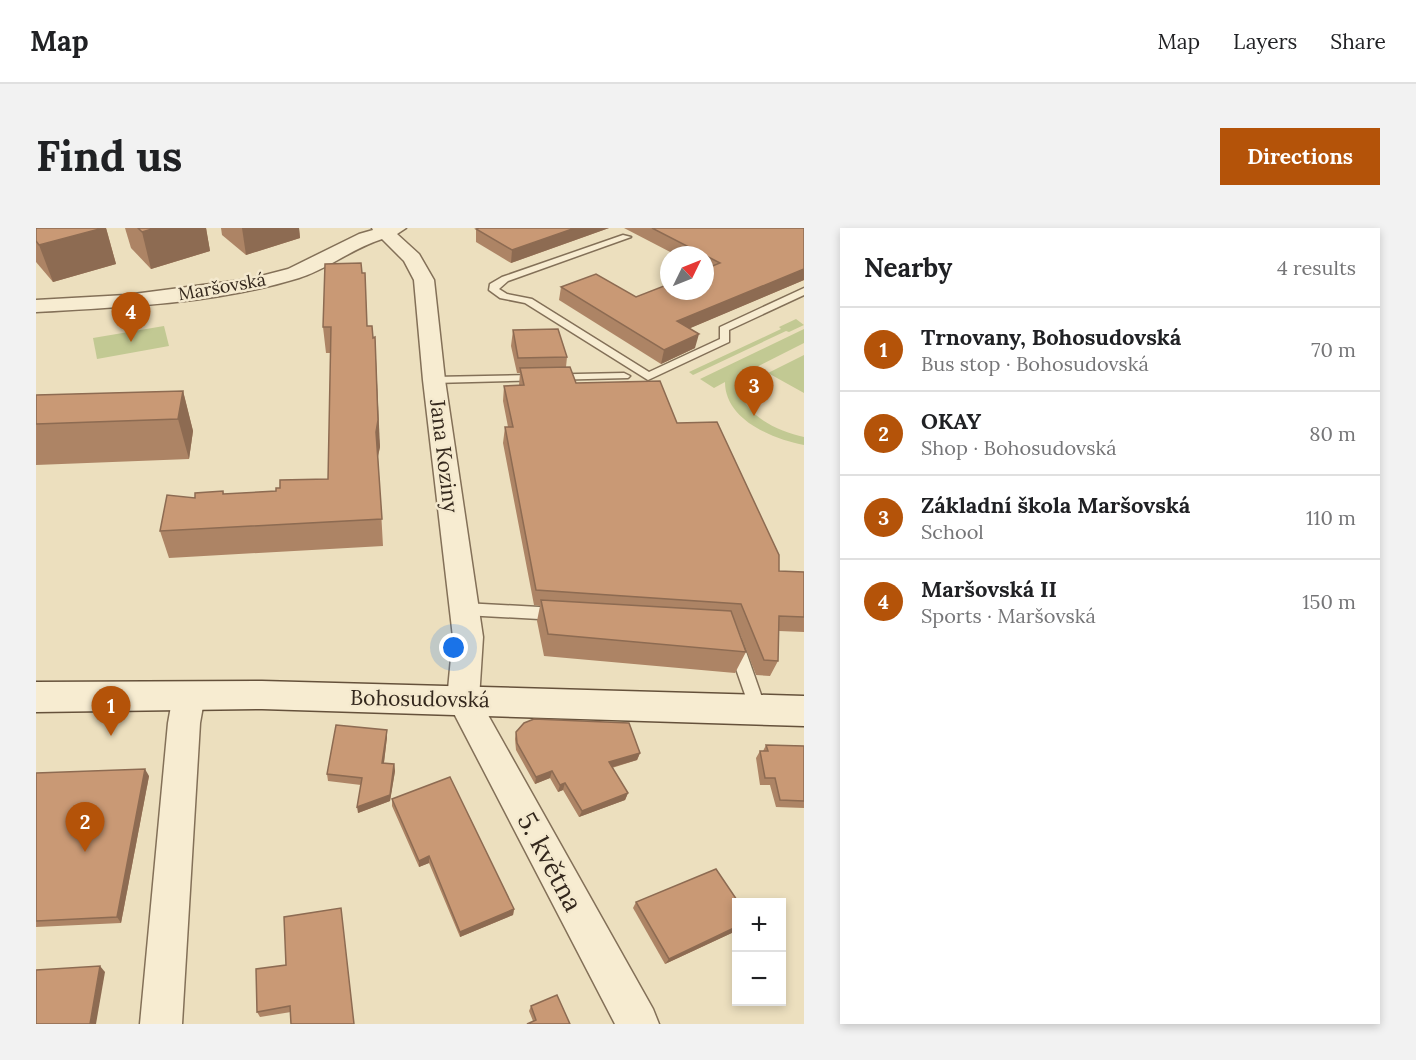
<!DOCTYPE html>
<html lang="en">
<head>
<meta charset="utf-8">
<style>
	:root { --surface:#fff; --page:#f2f2f2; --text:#202124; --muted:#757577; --line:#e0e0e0; --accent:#b45309 }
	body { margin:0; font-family:Lora,serif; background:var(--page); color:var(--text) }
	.controls { position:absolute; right:18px; bottom:18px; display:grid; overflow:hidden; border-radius:0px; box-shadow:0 3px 9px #0003 }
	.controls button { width:54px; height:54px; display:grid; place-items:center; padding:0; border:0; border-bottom:2px solid var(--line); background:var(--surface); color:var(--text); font:30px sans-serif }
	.compass { position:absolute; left:624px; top:18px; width:54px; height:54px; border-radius:50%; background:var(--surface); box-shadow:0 3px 9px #0003; rotate:47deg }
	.you { position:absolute; left:418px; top:420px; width:21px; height:21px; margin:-15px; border:4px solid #fff; border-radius:50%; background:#1a73e8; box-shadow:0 0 0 9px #1a73e833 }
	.badge { display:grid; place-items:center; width:39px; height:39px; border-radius:50%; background:var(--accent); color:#fff; font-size:20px; font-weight:700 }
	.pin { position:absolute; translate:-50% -50px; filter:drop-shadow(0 2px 3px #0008) }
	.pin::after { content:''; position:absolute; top:32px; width:21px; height:18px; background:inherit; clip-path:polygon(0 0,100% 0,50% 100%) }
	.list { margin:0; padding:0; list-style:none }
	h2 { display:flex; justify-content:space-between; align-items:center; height:78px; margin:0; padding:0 24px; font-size:26px }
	h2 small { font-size:20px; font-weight:400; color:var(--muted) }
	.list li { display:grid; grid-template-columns:39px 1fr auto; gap:18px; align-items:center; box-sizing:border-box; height:84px; padding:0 24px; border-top:2px solid var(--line) }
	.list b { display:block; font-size:22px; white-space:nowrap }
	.list p { margin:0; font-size:20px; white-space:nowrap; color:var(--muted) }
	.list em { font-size:20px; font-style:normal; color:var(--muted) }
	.map { position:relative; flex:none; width:768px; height:796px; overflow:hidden; border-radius:0px }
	header { display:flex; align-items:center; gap:36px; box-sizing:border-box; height:84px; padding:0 30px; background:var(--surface); border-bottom:2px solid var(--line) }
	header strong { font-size:28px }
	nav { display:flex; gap:33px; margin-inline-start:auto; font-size:21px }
	.intro { display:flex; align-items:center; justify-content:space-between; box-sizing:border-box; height:144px; padding:0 36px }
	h1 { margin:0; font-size:42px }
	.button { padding:15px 27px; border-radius:0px; background:var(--accent); color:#fff; font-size:21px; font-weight:700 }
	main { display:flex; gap:36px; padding:0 36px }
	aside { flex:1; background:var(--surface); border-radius:0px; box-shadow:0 3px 9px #0003 }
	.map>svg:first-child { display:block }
</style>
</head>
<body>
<header>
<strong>Map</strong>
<nav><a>Map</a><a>Layers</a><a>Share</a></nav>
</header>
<div class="intro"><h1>Find us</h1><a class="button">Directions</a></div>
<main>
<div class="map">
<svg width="768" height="796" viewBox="0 0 768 796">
	<rect width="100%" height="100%" fill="#ecdfbe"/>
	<!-- green -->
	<g fill="#c2c993">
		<path d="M760,91L768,97L753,104L750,103L657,147L653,144L745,101L743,99Z"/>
		<path d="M128,98L133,118L61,131L57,110Z"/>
		<path d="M768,101V115L711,144L704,161C710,190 743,203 768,209V217C737,211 689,192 689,154L678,160L664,151Z"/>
		<path d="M768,127V165L732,145Z"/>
	</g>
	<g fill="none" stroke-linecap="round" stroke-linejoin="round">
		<defs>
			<g id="lane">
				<path d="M587,7L595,9L472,53L463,61L471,66L496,71L613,144L684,111V99L768,60V67L693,102V114L612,152L489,75L464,70L453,62L454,56L466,49Z"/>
				<path d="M588,145L594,148L592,150L398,155L392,152L398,149Z"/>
				<path d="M428,375L521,380L526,382L528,386L526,390L521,392L428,387L423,385L421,381L423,377Z"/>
				<path d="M699,409L704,411L707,415L730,481L728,486L722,488L716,486L714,481L691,415L694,411Z"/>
			</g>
			<g id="street">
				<path d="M336,0H370L361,6L383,26L398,52L409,152L447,409L443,471L617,781L623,796H579L411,472L417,409L387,152L378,52L368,33L346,11C317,20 292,41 263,50C179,76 87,79 0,84V72L90,67L213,51L252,41L323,6L337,2Z"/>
				<path d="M153,454L164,458L169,467L164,495L146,796H104L132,495L137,467L142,458Z"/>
			</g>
			<path id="secondary" d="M226,453L768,468V498L226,481L0,484V454Z"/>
		</defs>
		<!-- lane casing -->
		<use href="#lane" stroke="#837058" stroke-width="3"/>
		<!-- street casing -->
		<use href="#street" stroke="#837058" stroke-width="3"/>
		<!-- secondary casing -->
		<use href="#secondary" stroke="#65513b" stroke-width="3"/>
		<!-- lane -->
		<use href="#lane" fill="#f7ecd1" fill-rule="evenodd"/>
		<!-- street -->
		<use href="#street" fill="#f7ecd1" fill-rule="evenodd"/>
		<!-- secondary -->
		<use href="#secondary" fill="#f7ecd1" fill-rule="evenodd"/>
	</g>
	<!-- wall -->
	<g fill="#ad8465">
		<path d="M0,0H70L80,36L17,54L0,34Z"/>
		<path d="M89,0H170L174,23L115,41L95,20Z"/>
		<path d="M185,0H263L264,10L210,27L186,7Z"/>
		<path d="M573,0L475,35L440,14V1Z"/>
		<path d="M588,0H768V52L654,100L659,120L625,136L523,72L525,59L600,69L669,63V27H640Z"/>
		<path d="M326,45H329L331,98L344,219L342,229L347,318L133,330L124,303L159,270L187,263L188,266L240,263L244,260L292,251L295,125H290L287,99Z"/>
		<path d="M477,102L531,129L530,139L540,155L641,195L743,343L768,344V404L743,403L742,433L734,448L720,447L698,391L710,424L699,445L508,428L501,393L504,378L498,377L467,215L469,199H472L467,173L468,158L483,157L484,145H481L475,118Z"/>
		<path d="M147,163L157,203L153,231L0,237V167Z"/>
		<path d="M480,504L604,525L601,532L576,540L592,565L589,572L543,589L527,562L522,564L514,550L499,556L480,522L479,511Z"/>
		<path d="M351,509L348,535L358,536L359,543L354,573L322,585L325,557L292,553L291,546Z"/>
		<path d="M730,517L768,518V580L740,579L734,557H724L720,530L724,523H727Z"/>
		<path d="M0,545L113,548L85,695L0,699Z"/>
		<path d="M356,571L478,681L477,687L424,709L393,635L383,639L356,578Z"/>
		<path d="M600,674L700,675V703L629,736L597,680Z"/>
		<path d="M306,686L255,784L224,789L221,784L250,737Z"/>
		<path d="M495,778L534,796L497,793L493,783Z"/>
	</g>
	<!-- shaded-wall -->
	<g fill="#8d6b52">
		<path d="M67,0H70L80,36L17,54L3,17Z"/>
		<path d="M119,0H170L174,23L115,41L106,4Z"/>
		<path d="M206,0H263L264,10L210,27Z"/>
		<path d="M539,0H573L475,35L476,22Z"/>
		<path d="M768,41V52L638,107L641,93Z"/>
		<path d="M663,106L659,120L625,136L628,122Z"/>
		<path d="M339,109L344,219L341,231L340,204Z"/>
		<path d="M147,163L157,203L153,231L142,191Z"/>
		<path d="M351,502V509L347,542L346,535Z"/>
		<path d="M604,525L601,532L570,541L573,534Z"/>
		<path d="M358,536L359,543L354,573L322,585L321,579Z"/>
		<path d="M109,541L113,548L85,695L81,689Z"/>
		<path d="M516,543L514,550L499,556L500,549Z"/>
		<path d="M529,555L527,562L522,564L524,557Z"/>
		<path d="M592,565L589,572L543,589L546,583Z"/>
		<path d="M393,628V635L383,639V633Z"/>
		<path d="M478,681L477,687L424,709V704Z"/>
		<path d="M700,699V703L629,736L633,731Z"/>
		<path d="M64,738L69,744L60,796H54Z"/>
	</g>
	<!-- building -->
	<g fill="#c99975" stroke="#8d6b52" stroke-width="1.5">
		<path d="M0,0H67L3,17L0,13Z"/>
		<path d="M102,0H119L106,4Z"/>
		<path d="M443,0H539L476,22L440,1Z"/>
		<path d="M616,0H768V41L641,93L663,106L628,122L525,59L560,46L600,69L633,56V63H669V41L684,35Z"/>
		<path d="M325,35L326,45H329L331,98H336L337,110L339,109L342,192L340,204L346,291L124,303L131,267L159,270V265L187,263V266L240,263V260H244V252L292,251L295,99H287L289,36Z"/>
		<path d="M522,101L531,129L482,130L477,102Z"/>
		<path d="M534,139L540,155L624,153L641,195L681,194L743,327V343L768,344V389L743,388L742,433L728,432L705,376L500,362L469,199H477L468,158L488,157L484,140Z"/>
		<path d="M147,163L142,191L0,196V167Z"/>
		<path d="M505,372L695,383L710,424L512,406Z"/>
		<path d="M498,491L593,495L604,525L573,534L592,565L546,583L529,555L524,557L516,543L500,549L481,515L480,504L488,495Z"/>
		<path d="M300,497L351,502L346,535L358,536L354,567L321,579L326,550L291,546Z"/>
		<path d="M730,517L768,518V573L744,572L739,550H729L724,523H732Z"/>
		<path d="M109,541L81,689L0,693V545Z"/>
		<path d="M414,549L478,681L424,704L393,628L383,633L356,571Z"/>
		<path d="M680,641L703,675H700V699L633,731L600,674Z"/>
		<path d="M305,680L318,796H255L254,778L221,784L220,741L250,737L248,689Z"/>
		<path d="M64,738L54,796H0V742Z"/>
		<path d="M521,767L534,796H491L500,792L495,778Z"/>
	</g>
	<g text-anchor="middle" stroke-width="5" stroke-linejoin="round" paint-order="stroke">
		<!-- far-street labels -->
		<g font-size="18" fill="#33271c" stroke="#f4e9ce">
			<text transform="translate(186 59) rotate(-10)" y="6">Maršovská</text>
		</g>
		<!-- street labels -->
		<g font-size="21" fill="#33271c" stroke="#f4e9ce">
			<text transform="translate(408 228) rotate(83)" y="7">Jana Koziny</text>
			<text transform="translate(384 471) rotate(1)" y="7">Bohosudovská</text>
		</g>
		<!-- near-street labels -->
		<g font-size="26" fill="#33271c" stroke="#f4e9ce">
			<text transform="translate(514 634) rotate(62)" y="9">5. května</text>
		</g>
	</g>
</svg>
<div class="controls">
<button>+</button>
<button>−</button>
</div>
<svg class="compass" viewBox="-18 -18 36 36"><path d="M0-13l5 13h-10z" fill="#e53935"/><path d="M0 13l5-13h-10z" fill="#757577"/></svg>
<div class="you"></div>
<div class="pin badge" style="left:75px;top:508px">1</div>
<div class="pin badge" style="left:49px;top:624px">2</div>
<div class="pin badge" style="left:718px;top:188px">3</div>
<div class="pin badge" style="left:95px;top:114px">4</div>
</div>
<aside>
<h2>Nearby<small>4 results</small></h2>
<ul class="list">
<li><span class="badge">1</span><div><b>Trnovany, Bohosudovská</b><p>Bus stop · Bohosudovská</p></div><em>70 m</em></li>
<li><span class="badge">2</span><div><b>OKAY</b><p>Shop · Bohosudovská</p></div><em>80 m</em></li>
<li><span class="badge">3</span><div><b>Základní škola Maršovská</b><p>School</p></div><em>110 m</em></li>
<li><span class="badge">4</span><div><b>Maršovská II</b><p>Sports · Maršovská</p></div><em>150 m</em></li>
</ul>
</aside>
</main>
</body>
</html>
